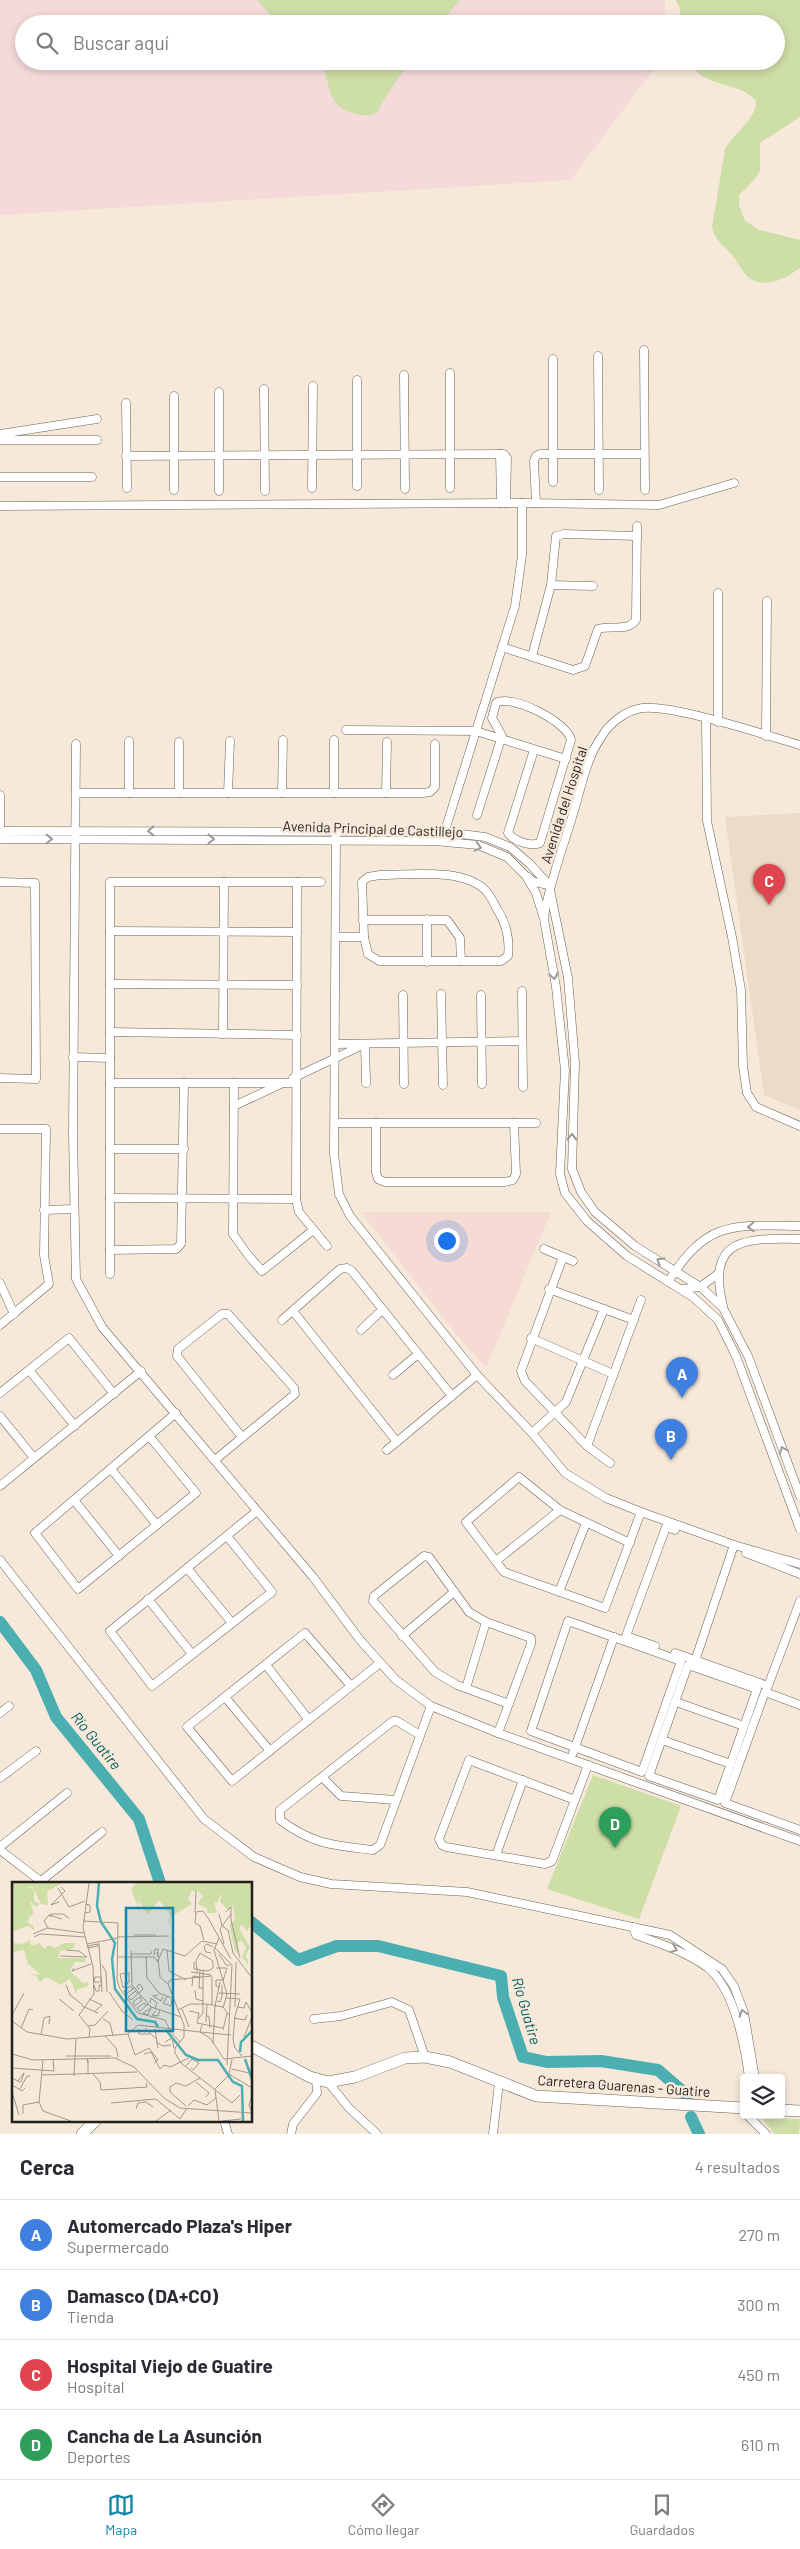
<!DOCTYPE html>
<html lang="es">
<head>
<meta charset="utf-8">
<style>
	:root { --surface:#fff; --page:#f2f2f3; --text:#2b2b33; --muted:#7c7c81; --line:#e1e1e2; --accent:#1385ab }
	body { margin:0; font-family:Barlow,sans-serif; background:var(--page); color:var(--text) }
	.controls { position:absolute; right:15px; bottom:15px; display:grid; overflow:hidden; border-radius:5px; box-shadow:0 2px 8px #0003 }
	.controls button { width:45px; height:45px; display:grid; place-items:center; padding:0; border:0; border-bottom:1px solid var(--line); background:var(--surface); color:var(--text); font:25px sans-serif }
	.you { position:absolute; left:446px; top:1240px; width:18px; height:18px; margin:-12px; border:4px solid #fff; border-radius:50%; background:#1a73e8; box-shadow:0 0 0 8px #1a73e833 }
	.badge { display:grid; place-items:center; width:32px; height:32px; border-radius:50%; background:var(--accent); color:#fff; font-size:16px; font-weight:700 }
	.pin { position:absolute; translate:-50% -41px; filter:drop-shadow(0 1px 2px #0008) }
	.pin::after { content:''; position:absolute; top:26px; width:18px; height:15px; background:inherit; clip-path:polygon(0 0,100% 0,50% 100%) }
	.list { margin:0; padding:0; list-style:none }
	h2 { display:flex; justify-content:space-between; align-items:center; height:65px; margin:0; padding:0 20px; font-size:21px }
	h2 small { font-size:16px; font-weight:400; color:var(--muted) }
	.list li { display:grid; grid-template-columns:32px 1fr auto; gap:15px; align-items:center; box-sizing:border-box; height:70px; padding:0 20px; border-top:1px solid var(--line) }
	.list b { display:block; font-size:19px; white-space:nowrap }
	.list p { margin:0; font-size:16px; white-space:nowrap; color:var(--muted) }
	.list em { font-size:16px; font-style:normal; color:var(--muted) }
	.icon { flex:none; width:28px; height:28px; fill:none; stroke:currentColor; stroke-width:2; stroke-linecap:round; stroke-linejoin:round }
	.map { position:relative; flex:none; width:800px; height:2134px; overflow:hidden }
	.search { position:absolute; background:var(--surface); box-shadow:0 2px 8px #0003; left:15px; right:15px; top:15px; height:55px; display:flex; align-items:center; gap:12px; box-sizing:border-box; padding:0 18px; border-radius:28px; color:var(--muted); font-size:19px }
	.sheet { height:345px; background:var(--surface) }
	nav { display:flex; justify-content:space-around; align-items:center; box-sizing:border-box; height:70px; border-top:1px solid var(--line); background:var(--surface); font-size:14px; color:var(--muted) }
	nav a { display:grid; justify-items:center; gap:2px }
	nav .on { color:var(--accent) }
	.map>svg:first-child { display:block }
</style>
</head>
<body>
<div class="map">
<svg width="800" height="2134" viewBox="0 0 800 2134">
	<rect width="100%" height="100%" fill="#f6e9da"/>
	<!-- built -->
	<path fill="#ecdbc6" d="M800,813V1110L764,1095L725,817Z"/>
	<!-- industrial -->
	<path fill="#f5dada" d="M0,0H665L666,24H24V61H660L571,180L0,215Z"/>
	<!-- education -->
	<path fill="#f5dbd4" d="M361,1212H551L486,1368L456,1334Z"/>
	<!-- green -->
	<g fill="#cedea7">
		<path d="M257,0H460L440,24H278Z"/>
		<path d="M676,0H800V117L760,143V171L754,180L739,195V205L745,221L760,230L800,240V268C786,278 764,291 747,276C742,271 738,263 734,257C725,246 715,242 712,227L725,149C733,134 756,120 756,101C741,81 699,88 690,61H776V24H680V9Z"/>
		<path d="M320,61H410L381,104L379,110C375,115 369,116 362,115C323,109 334,87 320,61Z"/>
		<path d="M593,1775L681,1806L639,1919L547,1889Z"/>
		<path d="M761,2118L800,2119L799,2134H775Z"/>
	</g>
	<g fill="none" stroke-linecap="round" stroke-linejoin="round">
		<!-- river -->
		<g stroke="#4bafb1" stroke-width="12">
			<path d="M0,1622L36,1670L56,1717L139,1819L160,1883"/>
			<path d="M251,1922L298,1960L337,1946H378L501,1976L503,1997L523,2057L547,2062L601,2061L658,2070L688,2096"/>
			<path d="M691,2117L699,2134"/>
		</g>
		<defs>
			<g id="street">
				<path d="M644,350L645,490"/>
				<path d="M598,356L599,490"/>
				<path d="M553,359V482"/>
				<path d="M404,375L405,489"/>
				<path d="M264,389L265,491"/>
				<path d="M219,392V491"/>
				<path d="M174,396V490"/>
				<path d="M126,403L127,488"/>
				<path d="M0,434L97,419"/>
				<path d="M0,440H97"/>
				<path d="M500,454L501,503"/>
				<path d="M126,456L504,454L507,458L506,503"/>
				<path d="M0,477H92"/>
				<path d="M357,486V380"/>
				<path d="M312,488L313,386"/>
				<path d="M450,488V373"/>
				<path d="M536,503L534,461L536,456L540,454H644"/>
				<path d="M0,506L527,503L659,505L734,483"/>
				<path d="M551,585L593,586"/>
				<path d="M502,647L573,670L585,666L598,629C610,625 628,632 636,620L637,526"/>
				<path d="M532,656L551,585L556,536L564,534L637,536"/>
				<path d="M706,719L707,821L732,937L741,990L743,1066L747,1093L756,1107L800,1126"/>
				<path d="M718,722V593"/>
				<path d="M346,730L476,731L566,759"/>
				<path d="M766,736L767,601"/>
				<path d="M179,742V793"/>
				<path d="M76,744L73,1135L76,1279L102,1327L313,1577L360,1640L396,1680L431,1706L498,1733L800,1841"/>
				<path d="M76,793H423L430,792L435,787V744"/>
				<path d="M129,793V741"/>
				<path d="M228,793L230,741"/>
				<path d="M282,793L283,740"/>
				<path d="M334,793V740"/>
				<path d="M386,793L387,742"/>
				<path d="M0,795V831"/>
				<path d="M477,815L502,736L492,718L496,703C510,693 568,722 571,740L540,843C530,847 514,841 508,833L534,750"/>
				<path d="M0,831L445,832L485,837L510,847L530,864L549,885L568,978L575,1063L572,1169L581,1192L595,1212L635,1246L702,1288L723,1308L748,1356L800,1496"/>
				<path d="M336,835L334,1154L339,1194L350,1216L477,1375L532,1433L565,1473L606,1498L641,1512L734,1545L800,1564"/>
				<path d="M443,837L515,606L522,555V503"/>
				<path d="M0,839L435,841L478,845L507,857L526,876L536,893L544,919L556,987L565,1070L560,1174L565,1193L587,1221L627,1256L693,1297L718,1320L736,1356L800,1529"/>
				<path d="M380,875C410,875 465,867 487,892C491,897 494,903 497,909C506,923 510,939 508,956L501,961H379L368,954L364,937L362,882L368,877Z"/>
				<path d="M528,877L534,882L549,885"/>
				<path d="M0,882L35,883L36,1079L0,1078"/>
				<path d="M297,882L296,1199L299,1212L327,1246"/>
				<path d="M544,916C550,881 563,848 573,814C581,789 586,758 602,736C609,724 624,712 638,709C664,701 768,736 800,745"/>
				<path d="M427,919V962"/>
				<path d="M363,920H447L460,938L461,961"/>
				<path d="M110,931L297,932"/>
				<path d="M336,937H364"/>
				<path d="M110,984L297,985"/>
				<path d="M522,991L523,1087"/>
				<path d="M441,994L443,1085"/>
				<path d="M403,995L404,1084"/>
				<path d="M481,995L482,1084"/>
				<path d="M110,1032L297,1035"/>
				<path d="M223,1034L224,882"/>
				<path d="M336,1044L522,1041"/>
				<path d="M73,1057L110,1058"/>
				<path d="M293,1078L365,1044L366,1083"/>
				<path d="M110,1083H295"/>
				<path d="M234,1083L233,1234L248,1255L262,1271L312,1231"/>
				<path d="M234,1106L281,1084"/>
				<path d="M335,1123H536"/>
				<path d="M376,1123V1172L378,1179L385,1182H505L513,1180L516,1174L514,1123"/>
				<path d="M0,1129H46L44,1255L49,1284L0,1325"/>
				<path d="M110,1149H184"/>
				<path d="M110,1198L296,1199"/>
				<path d="M44,1210L74,1209"/>
				<path d="M544,1249L573,1261"/>
				<path d="M110,1250L176,1249L181,1244L184,1083"/>
				<path d="M563,1257L521,1371L525,1381L587,1446L610,1463"/>
				<path d="M110,1274V882H321"/>
				<path d="M668,1282C707,1220 732,1225 800,1226"/>
				<path d="M0,1283L14,1314"/>
				<path d="M549,1289L634,1320"/>
				<path d="M682,1289L700,1287L718,1274"/>
				<path d="M723,1306C706,1237 746,1238 800,1239"/>
				<path d="M293,1311L397,1442"/>
				<path d="M282,1320L340,1269L347,1268L352,1271L452,1396"/>
				<path d="M361,1330L382,1310"/>
				<path d="M531,1338L613,1374"/>
				<path d="M29,1370L75,1426"/>
				<path d="M393,1375L417,1355"/>
				<path d="M0,1393L69,1338L114,1394"/>
				<path d="M0,1416L34,1458"/>
				<path d="M532,1433L566,1402L604,1309"/>
				<path d="M149,1436L196,1493L78,1589L35,1533L176,1413"/>
				<path d="M587,1446L641,1300"/>
				<path d="M387,1450L477,1375"/>
				<path d="M215,1460L295,1394L294,1388L228,1314H222L178,1349L177,1356L242,1437"/>
				<path d="M111,1469L157,1525"/>
				<path d="M0,1486L141,1371"/>
				<path d="M74,1500L119,1556"/>
				<path d="M227,1536L272,1592L152,1686L110,1631L257,1511"/>
				<path d="M630,1543L560,1510L519,1477L466,1522L504,1572L605,1608L641,1512"/>
				<path d="M746,1553L800,1574"/>
				<path d="M0,1560L204,1819L254,1857L300,1877L331,1884L467,1892L670,1935L722,1969L734,1986L744,2013L755,2078"/>
				<path d="M496,1561L560,1510"/>
				<path d="M187,1568L232,1623"/>
				<path d="M559,1592L586,1523"/>
				<path d="M148,1599L192,1654"/>
				<path d="M568,1621L681,1661L642,1772L531,1731Z"/>
				<path d="M402,1636L454,1592"/>
				<path d="M655,1646L626,1636L666,1527L675,1530"/>
				<path d="M675,1653L768,1686L800,1601"/>
				<path d="M695,1661L734,1545"/>
				<path d="M266,1665L309,1720"/>
				<path d="M688,1665L757,1689L718,1800L649,1776Z"/>
				<path d="M351,1686L305,1633L187,1727L232,1781L380,1663"/>
				<path d="M466,1688L486,1622"/>
				<path d="M225,1697L270,1751"/>
				<path d="M676,1702L744,1726"/>
				<path d="M800,1705L765,1692L725,1803L800,1830"/>
				<path d="M0,1713L9,1706"/>
				<path d="M498,1733L531,1644V1638L486,1622L469,1612L429,1557L424,1556L374,1596L373,1601L435,1672L457,1685L509,1704"/>
				<path d="M420,1735L397,1721H393L280,1810V1820C314,1845 333,1845 373,1850L380,1845L431,1706"/>
				<path d="M662,1740L731,1764"/>
				<path d="M573,1753L614,1637"/>
				<path d="M322,1777L341,1796L396,1800"/>
				<path d="M0,1778L36,1751"/>
				<path d="M575,1800L469,1760L439,1839L442,1845L446,1847L545,1864L552,1861L588,1765"/>
				<path d="M0,1847L67,1793"/>
				<path d="M0,1850L43,1883"/>
				<path d="M496,1855L523,1780"/>
				<path d="M41,1881L102,1832"/>
				<path d="M633,1927L636,1935C661,1944 686,1952 707,1967C734,1988 745,2045 749,2078"/>
				<path d="M314,2019L341,2016L392,2002L409,2010L425,2057"/>
				<path d="M328,2082L349,2108L377,2134"/>
				<path d="M747,2115L766,2134"/>
				<path d="M224,2120L228,2134"/>
				<path d="M291,2134L293,2124L317,2093L316,2079"/>
				<path d="M493,2134L499,2083"/>
			</g>
			<g id="secondary">
				<path d="M251,2046L310,2077L328,2082L355,2077L405,2058L425,2057L450,2062L536,2096L744,2108"/>
				<path d="M781,2110L800,2111"/>
				<path d="M82,2134L96,2120"/>
			</g>
		</defs>
		<!-- street casing -->
		<use href="#street" stroke="#6a6053" stroke-width="9"/>
		<!-- secondary casing -->
		<use href="#secondary" stroke="#6a6053" stroke-width="12"/>
		<!-- street -->
		<use href="#street" stroke="#fff" stroke-width="8"/>
		<!-- secondary -->
		<use href="#secondary" stroke="#fff" stroke-width="11"/>
	</g>
	<!-- one-way arrows -->
	<defs><path id="oneway-chevron" d="M-2-3.5L2.5 0L-2 3.5" fill="none" stroke-width="1.6" stroke-linecap="round" stroke-linejoin="round" transform="scale(1.25)"/></defs>
	<g stroke="#9c9a98">
		<use href="#oneway-chevron" transform="translate(151 831) rotate(180)"/>
		<use href="#oneway-chevron" transform="translate(49 839)"/>
		<use href="#oneway-chevron" transform="translate(211 839)"/>
		<use href="#oneway-chevron" transform="translate(478 847) rotate(15)"/>
		<use href="#oneway-chevron" transform="translate(554 976) rotate(79)"/>
		<use href="#oneway-chevron" transform="translate(572 1137) rotate(-89)"/>
		<use href="#oneway-chevron" transform="translate(751 1227) rotate(177)"/>
		<use href="#oneway-chevron" transform="translate(660 1261) rotate(-148)"/>
		<use href="#oneway-chevron" transform="translate(783 1450) rotate(-111)"/>
		<use href="#oneway-chevron" transform="translate(674 1949) rotate(20)"/>
		<use href="#oneway-chevron" transform="translate(743 2013) rotate(-106)"/>
	</g>
	<g text-anchor="middle" stroke-width="5" stroke-linejoin="round" paint-order="stroke">
		<!-- street labels -->
		<g font-size="14" fill="#231f19" stroke="#f6e9da">
			<text transform="translate(564 805) rotate(-72)" y="5">Avenida del Hospital</text>
			<text transform="translate(373 829) rotate(2)" y="5">Avenida Principal de Castillejo</text>
			<text transform="translate(624 2086) rotate(4)" y="5">Carretera Guarenas - Guatire</text>
		</g>
		<!-- water labels -->
		<g font-size="15" font-style="italic" fill="#025e5f" stroke="#f6e9da">
			<text transform="translate(96 1741) rotate(51)" y="5">Río Guatire</text>
			<text transform="translate(526 2011) rotate(74)" y="5">Río Guatire</text>
		</g>
	</g>
	<!-- overview -->
	<g transform="translate(12 1882)">
		<rect width="240" height="240" fill="#f6e9da"/>
		<path d="M0,1H51L35,9L36,23L29,22L21,5H16L22,7V19L28,22L24,25L18,19L22,32L17,35L16,41L21,43L23,49L16,44L0,50ZM124,1H240V44L236,46V50L230,43L227,46L238,65L233,75L236,77V83L230,75L234,66L229,58L226,61V72L223,69L217,42L223,38L221,24L216,28L208,20L210,10L205,21L202,20L205,31H195V26L185,22L191,14L185,8L180,9L176,17L180,22L158,35L159,43L156,39L158,32L147,18L136,33L126,18L127,27L119,7ZM18,58L19,64L27,61L33,67L36,63L43,66L52,61H64L60,67L48,69L46,76H73V80H63L58,89L71,101L76,100V104L65,108V113L58,97L49,103L34,95L28,100L24,94L15,91L29,93L16,82L12,68L0,70V61L10,62Z" fill="#cedea7"/>
		<path fill="none" stroke="#4bafb1" stroke-width="2.5" d="M87,1L85,24L89,40L103,61L100,77L103,107L125,137L143,140L146,145M154,148L174,173L186,178H206L221,200L230,204L231,239M228,170L229,160L240,149M233,177L240,197"/>
		<path fill="none" stroke="#a2988d" stroke-width="1" d="M46,6L57,25L73,19M47,20L39,23L53,9L49,5M73,22L78,23V30L73,31M183,30L184,8M214,30L219,25V38L228,76M207,32L210,44L216,48L221,71L240,96M38,35L39,32H51L57,36M71,39L106,41L105,98L108,107L126,131L153,138L158,148M36,46L32,39L37,33L50,37M21,52L35,46L72,51M122,53H143L144,55M22,55L28,52L73,55M106,55L157,54M207,56L202,68L215,112L211,126M192,58L188,44L183,41L184,30L191,29L196,36L219,77M87,61L90,110M75,62L106,56M86,62V64L76,66V64ZM212,62L208,47L219,32M203,66L220,83L215,183M54,68L67,69L75,75M155,68L157,89L174,98M119,69L120,103L139,125L169,135M199,71L194,70L192,65L195,62L201,65M119,72H139L140,69M207,72L214,83H218M142,73L143,67H146V75L145,70M48,74L75,75M134,74L135,96L147,111L162,117M106,75H142L146,80M146,77L148,95L156,102L172,143V155L163,166V171L169,181L220,221L228,213M146,79L151,67L173,74L190,59L205,62M182,80V87H185L188,88L196,89L201,86V79L188,71L184,79V80L185,87V91M90,83L94,90L95,110M62,86L60,89L79,82M204,86H215L211,99M188,88L187,106H191M179,90L199,93M117,91V100L111,106L108,92ZM83,95H89V100H82ZM156,102L158,98L200,94M54,103L58,113L71,123M180,104L181,94L187,95M208,105L204,104V98H210M82,107V103L84,109H87V103L90,104M121,107L118,104L112,109L114,112L121,107L123,105M183,108L184,117L191,119M123,109L126,112L119,118L116,115L125,108M97,110L110,129L121,138M127,111L131,107L128,102L125,104L127,108M207,111L228,112M146,113L141,114L149,119L151,115M128,115L130,118L123,124L121,120L129,114M155,115L151,121L159,124L160,117M214,116L228,117L223,134L221,157L223,166L230,174M47,117L62,129M77,117L90,123L82,130M205,119L208,120L210,114V103M138,121L139,116L145,121L143,126M200,123V95M70,124L86,131M135,124L132,121L125,126L128,129L136,122M203,124L208,100M223,125L224,80M225,125L232,126L234,120L240,130M139,126L131,131L136,133L137,130L139,126V125M170,127L177,145M166,128L178,122H195L211,125L217,133M144,129L140,133L146,134L148,128M177,129L187,131L185,141L211,146M0,133L12,111M194,134H197L198,146M222,136L233,138L235,133M91,137L98,141L101,154M186,137L191,131V88M0,139L15,150L55,157L116,152L126,143L188,150L198,156L212,177L240,174M194,140L195,122M190,143L188,150L219,153M76,144L83,143L96,129M9,146L17,127L21,128M133,146L144,157M126,147L127,152H138M143,147L146,166M157,148L168,160M211,148L215,131M116,152L123,173L137,166L146,178L142,181M29,153L32,136L38,134L37,142M93,154L104,166L106,175M77,155L78,147L67,133L82,112L81,85L71,46L77,1M232,155L240,135M144,160L151,164L159,163M153,160L160,156L162,166M201,162L203,124M0,172L21,178L103,176L122,185L152,216L168,226L240,231M132,172L139,170L148,187L152,183L158,185L177,176M54,174H99M31,178L27,220L31,229L59,239M174,184L180,177L187,181L181,188L179,186M0,186L42,189L41,177M220,187L237,191M76,192V178L75,177L76,181M81,192L88,200L89,208L135,205L134,201M217,192L240,206M30,193L125,190M62,194L64,157M0,196L8,200H9L12,191L6,199M184,200L197,211L194,215M0,203L10,209L13,206M8,207L15,194H18M203,207L217,193L220,177M203,208L207,239M0,210L7,233M240,213L237,223L240,231M99,221L144,217L168,237L175,226M174,224L158,210V205L164,201L174,204L188,196M176,224L182,218L195,223L204,216M124,227L126,221L134,220L141,225M11,232V223L27,220M144,239L159,228M210,239L229,237"/>
		<path fill="#1385ab" fill-opacity="0.15" stroke="#1385ab" stroke-width="2.5" d="M114,26H161V149H114Z"/>
		<rect width="240" height="240" fill="none" stroke="#231f19" stroke-width="2.5"/>
	</g>
</svg>
<div class="controls">
<button><svg class="icon" aria-label="layers" viewBox="0 0 24 24"><path d="M12 4l9 5-9 5-9-5zM3 14l9 5 9-5"/></svg></button>
</div>
<div class="you"></div>
<div class="pin badge" style="left:682px;top:1398px;background:#3f7fe0">A</div>
<div class="pin badge" style="left:671px;top:1460px;background:#3f7fe0">B</div>
<div class="pin badge" style="left:769px;top:905px;background:#e0444e">C</div>
<div class="pin badge" style="left:615px;top:1848px;background:#2e9e5b">D</div>
<div class="search"><svg class="icon" aria-label="search" viewBox="0 0 24 24"><circle cx="10" cy="10" r="6"/><path d="M15 15l6 6"/></svg>Buscar aquí</div>
</div>
<section class="sheet">
<h2>Cerca<small>4 resultados</small></h2>
<ul class="list">
<li><span class="badge" style="background:#3f7fe0">A</span><div><b>Automercado Plaza's Hiper</b><p>Supermercado</p></div><em>270 m</em></li>
<li><span class="badge" style="background:#3f7fe0">B</span><div><b>Damasco (DA+CO)</b><p>Tienda</p></div><em>300 m</em></li>
<li><span class="badge" style="background:#e0444e">C</span><div><b>Hospital Viejo de Guatire</b><p>Hospital</p></div><em>450 m</em></li>
<li><span class="badge" style="background:#2e9e5b">D</span><div><b>Cancha de La Asunción</b><p>Deportes</p></div><em>610 m</em></li>
</ul>
</section>
<nav>
<a class="on"><svg class="icon" aria-label="map" viewBox="0 0 24 24"><path d="M3 6l6-2 6 2 6-2v14l-6 2-6-2-6 2zM9 4v14M15 6v14"/></svg>Mapa</a>
<a><svg class="icon" aria-label="directions" viewBox="0 0 24 24"><path d="M12 3l9 9-9 9-9-9zM9 14v-3h6M13 9l2 2-2 2"/></svg>Cómo llegar</a>
<a><svg class="icon" aria-label="saved" viewBox="0 0 24 24"><path d="M7 4h10v16l-5-4-5 4z"/></svg>Guardados</a>
</nav>
</body>
</html>
